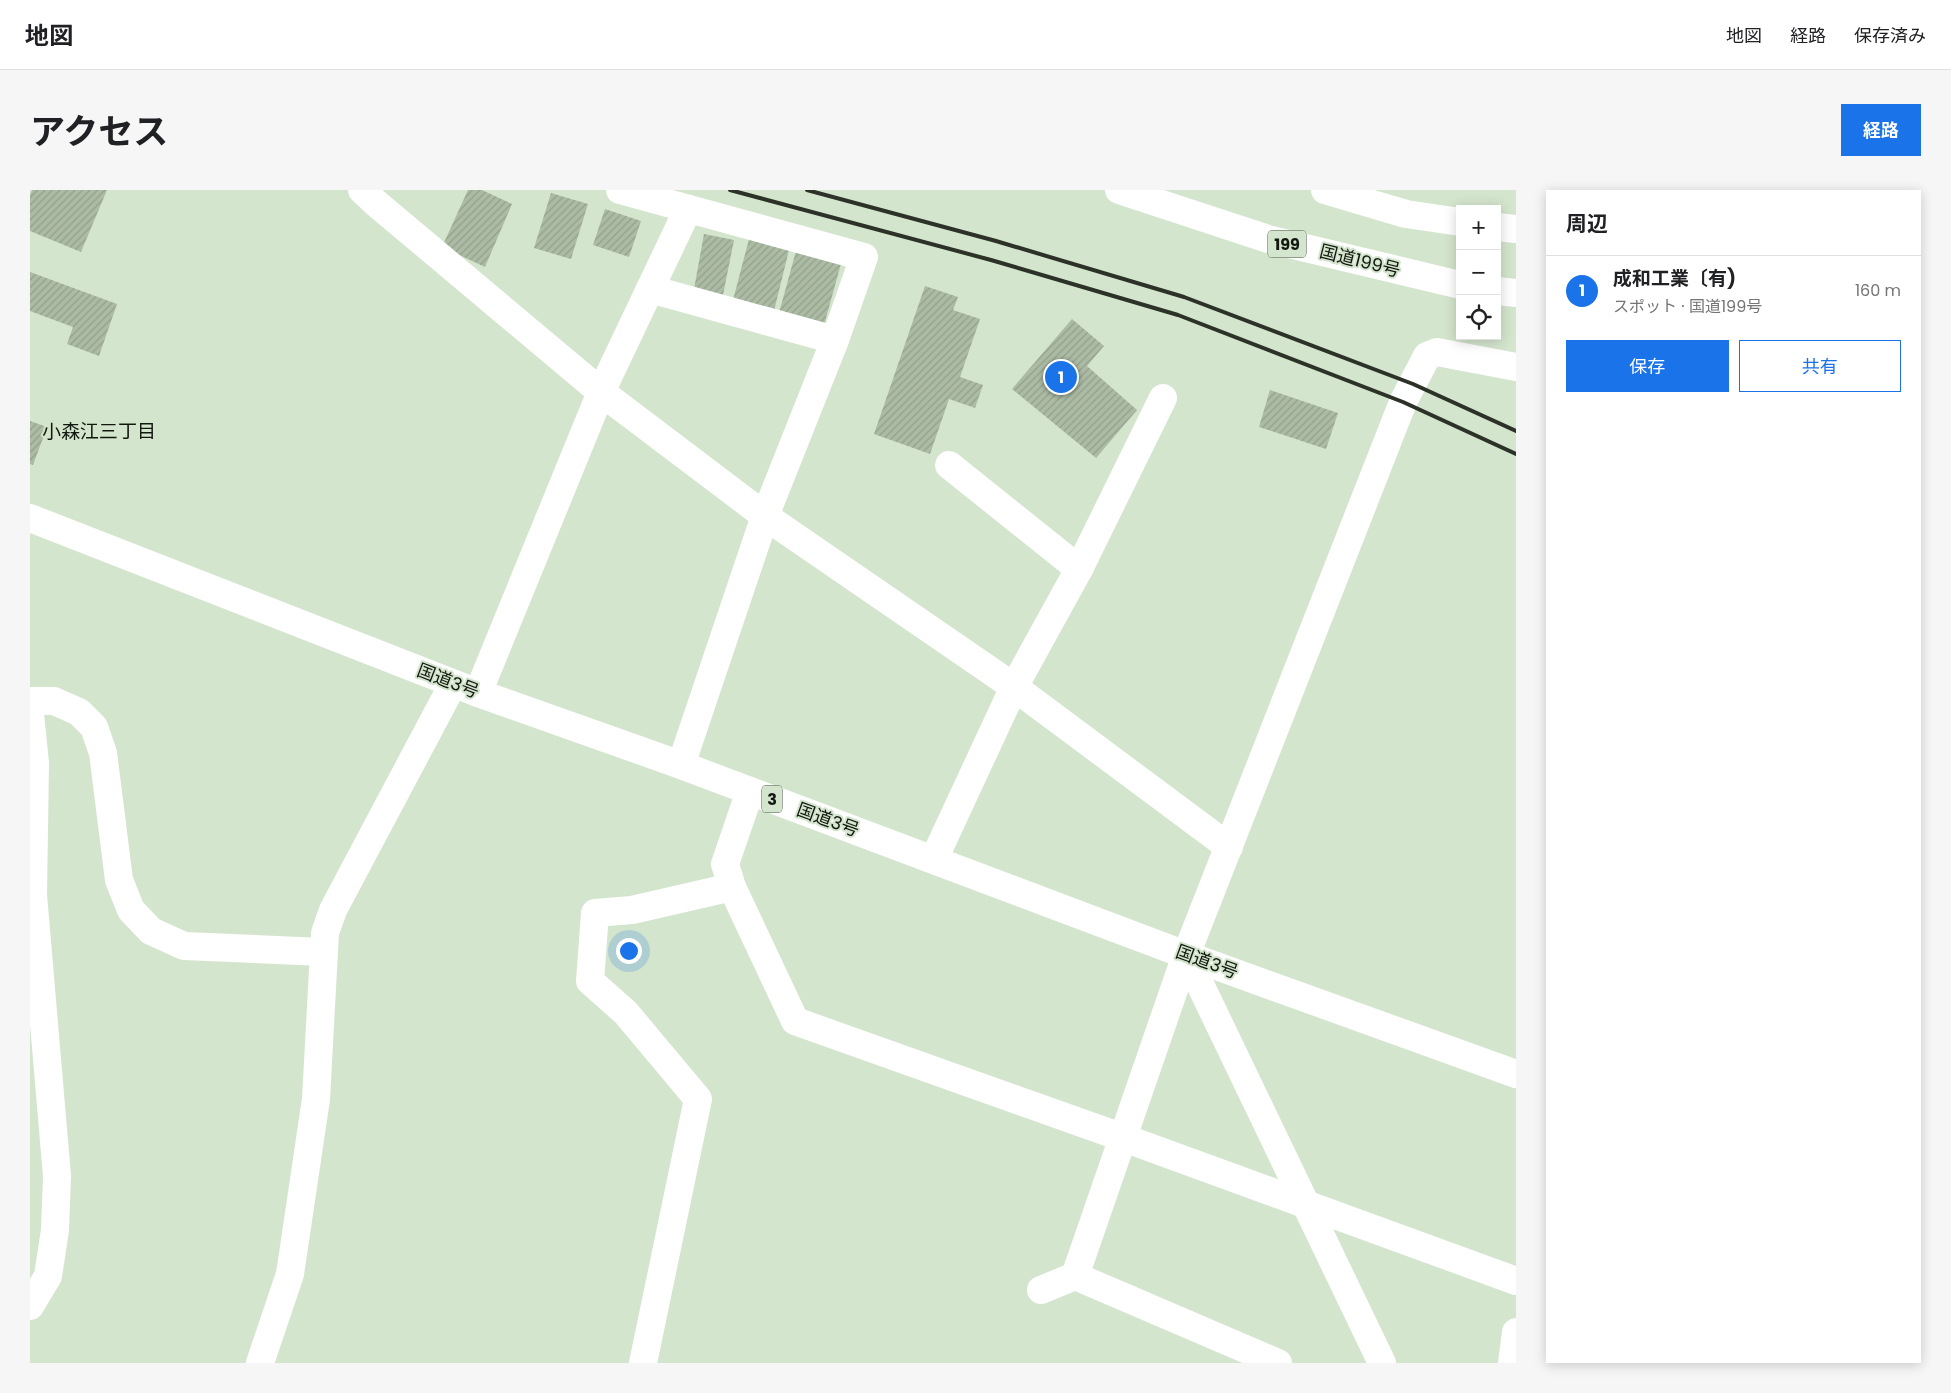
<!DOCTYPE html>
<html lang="ja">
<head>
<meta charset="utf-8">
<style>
	:root { --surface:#fff; --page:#f6f6f6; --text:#202124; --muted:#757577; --line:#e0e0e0; --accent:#1a73e8 }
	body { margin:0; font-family:Poppins,"Noto Sans JP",sans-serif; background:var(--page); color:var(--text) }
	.controls { position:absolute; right:15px; top:15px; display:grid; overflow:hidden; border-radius:0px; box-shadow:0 2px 12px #0003 }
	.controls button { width:45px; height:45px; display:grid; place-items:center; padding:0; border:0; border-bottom:1px solid var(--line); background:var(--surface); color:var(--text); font:25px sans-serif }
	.you { position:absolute; left:598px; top:760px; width:18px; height:18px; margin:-12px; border:4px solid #fff; border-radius:50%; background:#1a73e8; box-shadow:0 0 0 8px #1a73e833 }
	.badge { display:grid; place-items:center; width:32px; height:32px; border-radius:50%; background:var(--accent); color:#fff; font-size:16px; font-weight:700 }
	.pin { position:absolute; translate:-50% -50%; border:2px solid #fff; box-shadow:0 1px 5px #0006 }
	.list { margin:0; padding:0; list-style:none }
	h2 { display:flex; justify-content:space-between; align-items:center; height:65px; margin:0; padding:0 20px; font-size:21px }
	h2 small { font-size:16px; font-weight:400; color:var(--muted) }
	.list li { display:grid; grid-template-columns:32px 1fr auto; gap:15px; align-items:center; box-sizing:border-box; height:70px; padding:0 20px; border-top:1px solid var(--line) }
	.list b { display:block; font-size:19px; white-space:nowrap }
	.list p { margin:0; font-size:16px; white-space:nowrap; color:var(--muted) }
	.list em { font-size:16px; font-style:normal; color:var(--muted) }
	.actions { display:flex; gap:10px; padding:15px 20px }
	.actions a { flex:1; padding:11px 0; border:1px solid var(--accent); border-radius:0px; text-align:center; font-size:18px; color:var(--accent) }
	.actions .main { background:var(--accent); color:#fff }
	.icon { flex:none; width:28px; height:28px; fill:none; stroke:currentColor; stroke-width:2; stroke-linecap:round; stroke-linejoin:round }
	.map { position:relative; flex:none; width:1486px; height:1173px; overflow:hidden; border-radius:0px }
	header { display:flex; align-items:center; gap:30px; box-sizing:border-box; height:70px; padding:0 25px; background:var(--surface); border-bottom:1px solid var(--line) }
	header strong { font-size:24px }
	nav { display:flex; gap:28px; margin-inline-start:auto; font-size:18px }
	.intro { display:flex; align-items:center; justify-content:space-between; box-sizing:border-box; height:120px; padding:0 30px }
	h1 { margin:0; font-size:35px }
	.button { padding:12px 22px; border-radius:0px; background:var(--accent); color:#fff; font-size:18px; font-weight:700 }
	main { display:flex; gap:30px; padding:0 30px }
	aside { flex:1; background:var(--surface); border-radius:0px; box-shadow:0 2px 12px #0003 }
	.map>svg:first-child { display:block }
</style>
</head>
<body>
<header>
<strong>地図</strong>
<nav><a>地図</a><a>経路</a><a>保存済み</a></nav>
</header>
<div class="intro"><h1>アクセス</h1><a class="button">経路</a></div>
<main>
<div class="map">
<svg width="1486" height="1173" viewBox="0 0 1486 1173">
	<defs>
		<pattern id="building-hatch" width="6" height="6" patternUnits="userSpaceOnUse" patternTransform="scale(1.25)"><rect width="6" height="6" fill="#acbba4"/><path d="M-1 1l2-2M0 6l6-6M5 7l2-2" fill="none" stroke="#93a08c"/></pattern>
	</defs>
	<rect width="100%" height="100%" fill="#d4e5cd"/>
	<!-- building -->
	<g fill="url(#building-hatch)">
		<path d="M2,0H77L51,62L0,41V5Z"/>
		<path d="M438,0H452L482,14L455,77L412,57Z"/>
		<path d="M521,3L558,14L541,69L504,58Z"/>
		<path d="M575,19L611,31L599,67L563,55Z"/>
		<path d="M674,44L704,50L693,105L664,99Z"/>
		<path d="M719,49L759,60L744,121L703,110Z"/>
		<path d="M766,61L811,74L794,135L749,123Z"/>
		<path d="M0,82L87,114L69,166L37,154L43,137L0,121Z"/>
		<path d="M895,96L928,107L923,120L950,129L930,187L953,195L945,218L919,209L900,264L844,244Z"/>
		<path d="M1042,129L1074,156L1057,176L1107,220L1066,268L982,199Z"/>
		<path d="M1240,200L1308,223L1296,259L1229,237Z"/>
		<path d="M0,231L17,237L3,275L0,274Z"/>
	</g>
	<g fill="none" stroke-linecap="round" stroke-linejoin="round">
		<!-- minor -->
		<g stroke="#fff" stroke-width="28">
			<path d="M332,0L347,14L571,202L735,326L984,497L1199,657"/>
			<path d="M590,0L834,67L805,150L735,326L651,575"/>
			<path d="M1295,0L1376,24L1430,32"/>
			<path d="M1467,37L1486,39"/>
			<path d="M620,99L805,150"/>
			<path d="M919,275L1049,379"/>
			<path d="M448,503L571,202L658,19"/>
			<path d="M0,511H24L49,522L64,537L73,563L89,690L101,720L121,741L154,756L293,762"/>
			<path d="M0,524L5,573L3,705L27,986L25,1040L18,1086L0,1116"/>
			<path d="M720,601L695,674L702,697L765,831L1094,948L1486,1091"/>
			<path d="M904,669L984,497L1049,379L1133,208"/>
			<path d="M1156,765L1352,1173"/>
			<path d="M1045,1086L1156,765L1373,212L1397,166L1407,162L1486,177"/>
			<path d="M1011,1100L1045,1086L1248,1173"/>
			<path d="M230,1173L260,1084L286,909L295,743L303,720L423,494"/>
			<path d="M613,1173L668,909L596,823L560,791L565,723L602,720L702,697"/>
			<path d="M1482,1173L1486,1142"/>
		</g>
		<!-- highway -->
		<g stroke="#fff" stroke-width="28">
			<path d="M1089,0L1238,49L1430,95"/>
			<path d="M1467,101L1486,103"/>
			<path d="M0,328L448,503L651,575L1156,765L1486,884"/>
		</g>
		<!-- rail -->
		<g stroke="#2c3228" stroke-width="4">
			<path d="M700,0L961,70L1148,125L1373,212L1486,264"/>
			<path d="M777,0L966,51L1154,107L1383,194L1486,241"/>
		</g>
	</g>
	<g text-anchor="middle" stroke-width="4" stroke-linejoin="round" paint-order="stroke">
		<!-- shield labels -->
		<g fill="#d4e5cd" stroke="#4c5548" stroke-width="1">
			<rect x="1238" y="40.5" width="38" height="27" rx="4"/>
			<rect x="732" y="595.5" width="20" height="27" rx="4"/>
		</g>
		<g font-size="16" font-weight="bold" fill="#12170f">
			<text x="1257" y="60">199</text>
			<text x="742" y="615">3</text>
		</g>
		<!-- street labels -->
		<g font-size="18" fill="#12170f" stroke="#d4e5cd">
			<text transform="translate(1330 71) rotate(14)" y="6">国道199号</text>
			<text transform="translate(418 491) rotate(21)" y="6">国道3号</text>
			<text transform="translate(798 630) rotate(20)" y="6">国道3号</text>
			<text transform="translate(1177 772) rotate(20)" y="6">国道3号</text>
		</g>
		<!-- neighbourhood labels -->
		<g font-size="19" fill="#12170f" stroke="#d4e5cd">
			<text x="69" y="248">小森江三丁目</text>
		</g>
	</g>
</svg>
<div class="controls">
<button>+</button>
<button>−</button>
<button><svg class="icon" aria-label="locate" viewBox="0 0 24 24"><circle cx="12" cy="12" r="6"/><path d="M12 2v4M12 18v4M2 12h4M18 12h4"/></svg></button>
</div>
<div class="you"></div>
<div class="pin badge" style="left:1031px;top:187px">1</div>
</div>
<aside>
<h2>周辺<small></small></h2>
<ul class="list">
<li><span class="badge">1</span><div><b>成和工業〔有)</b><p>スポット · 国道199号</p></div><em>160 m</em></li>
</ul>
<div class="actions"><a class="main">保存</a><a>共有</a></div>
</aside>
</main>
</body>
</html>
